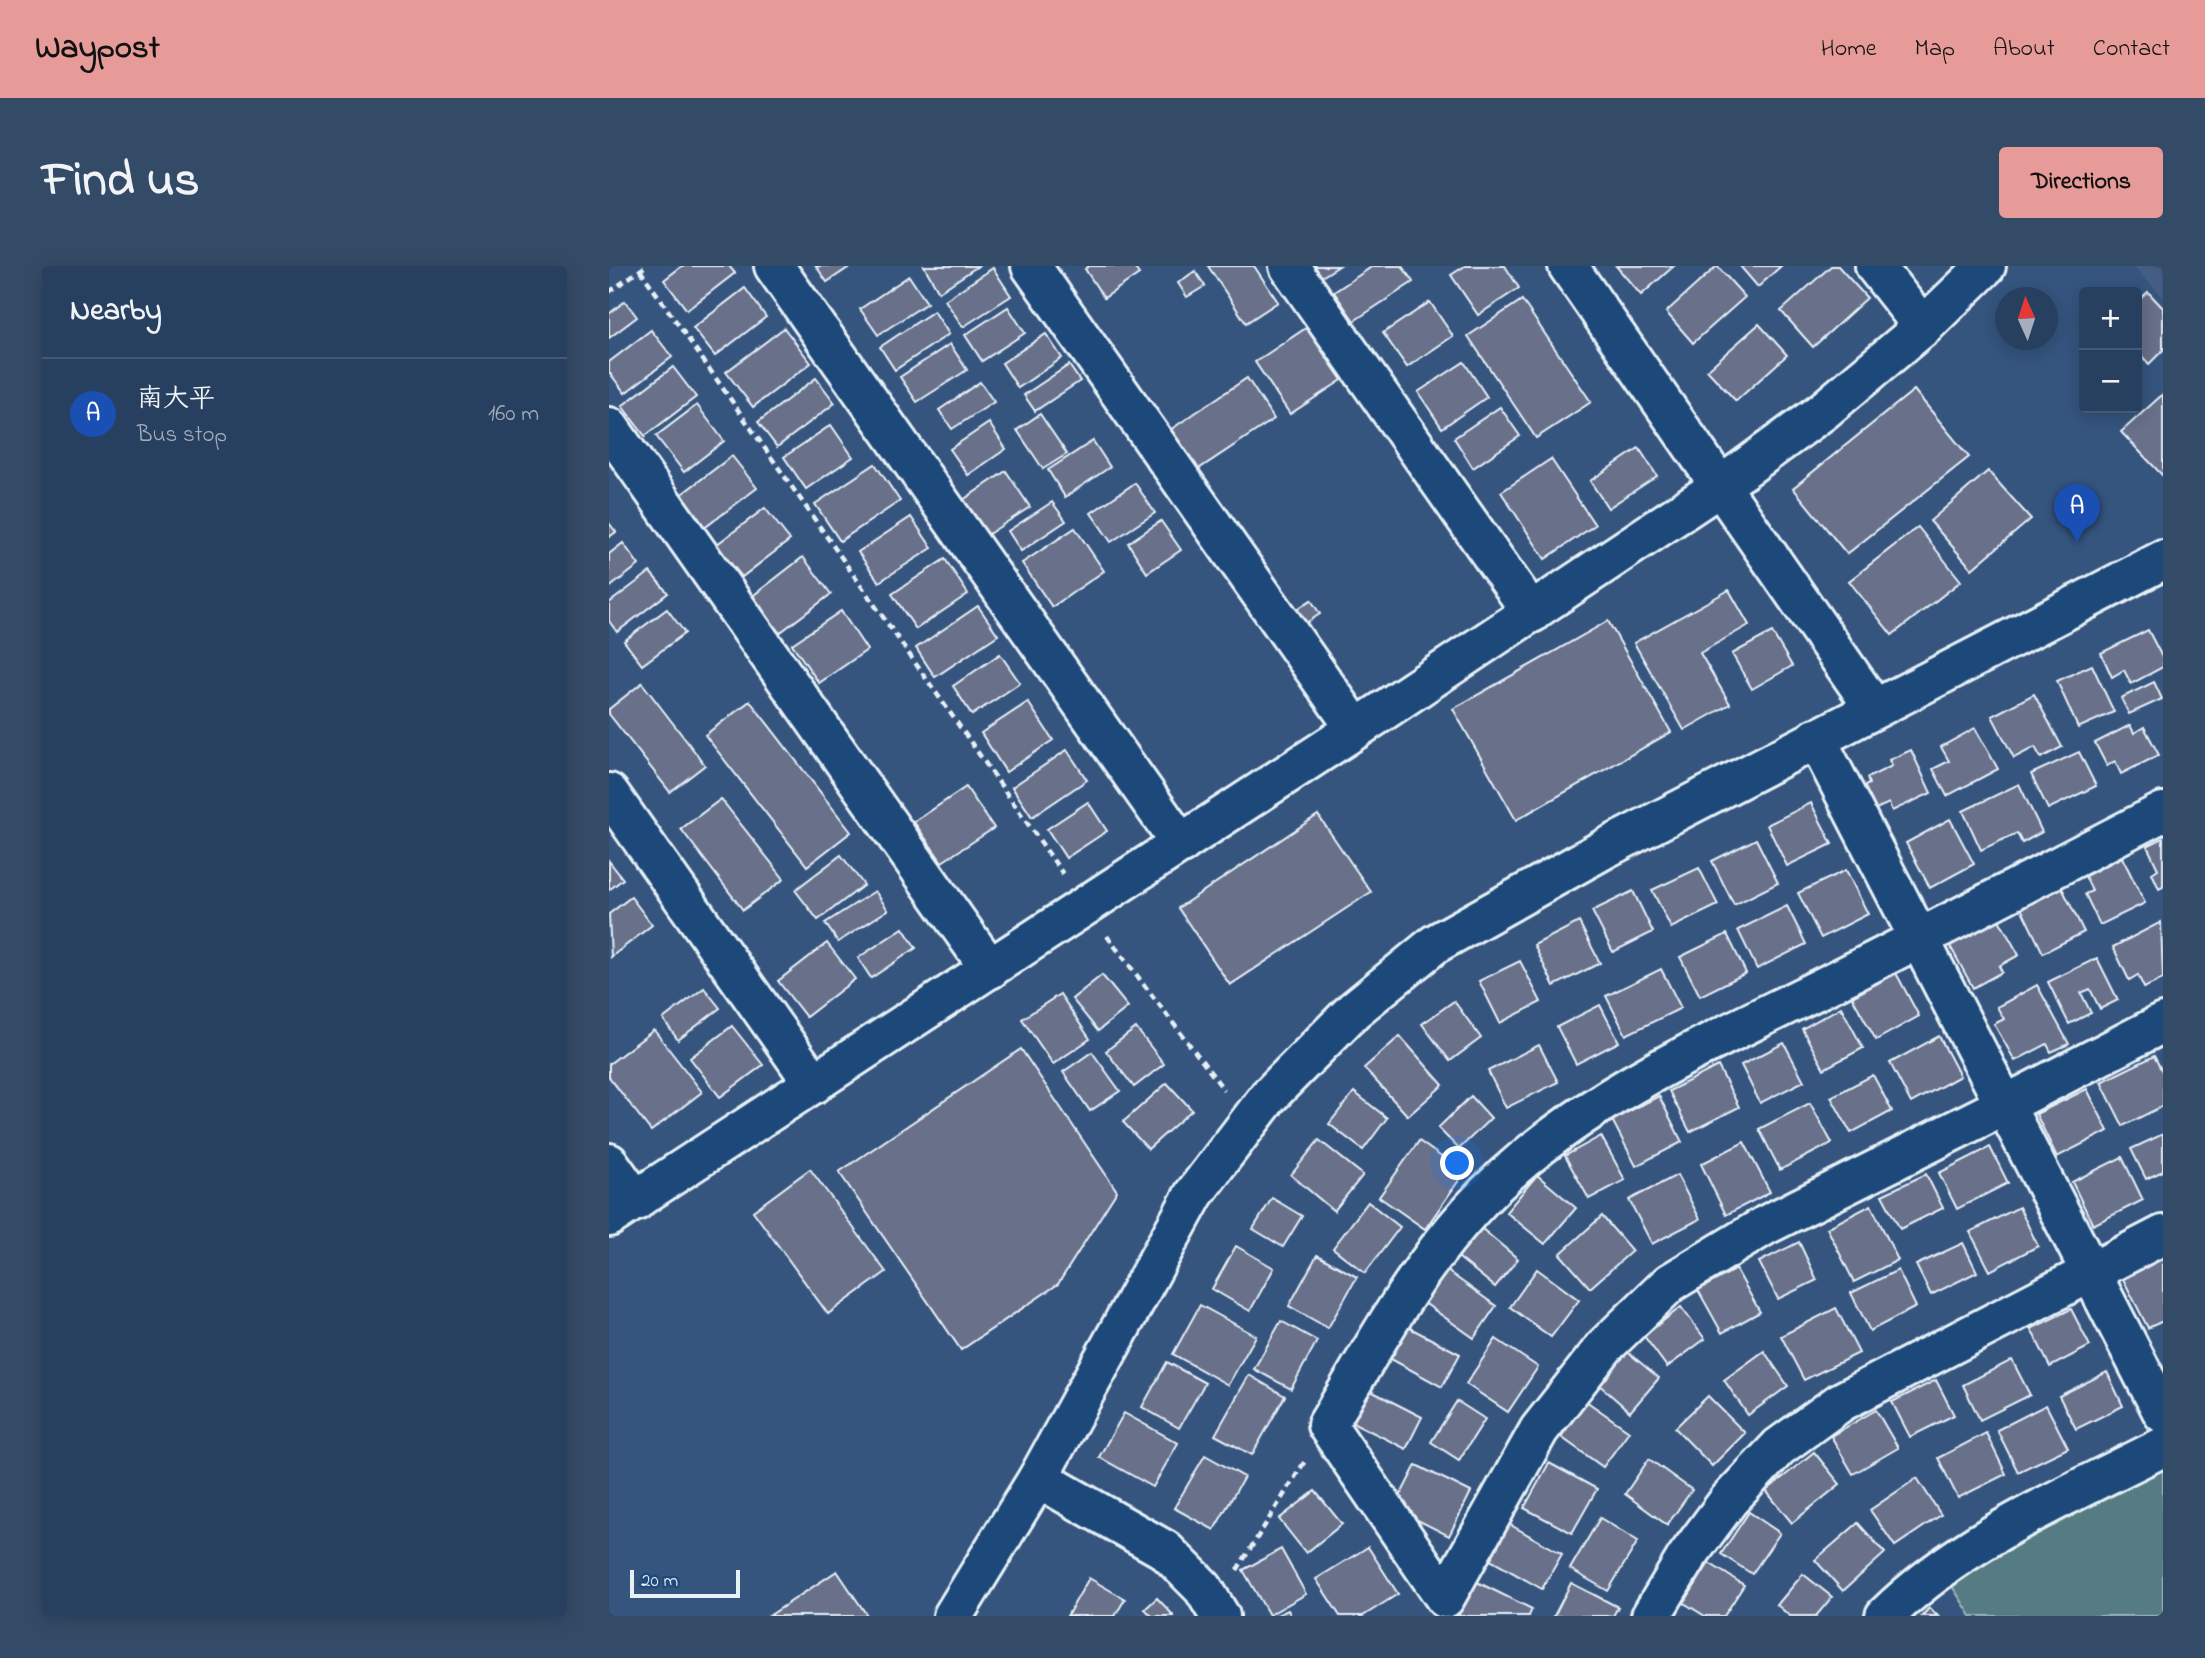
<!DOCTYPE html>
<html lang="en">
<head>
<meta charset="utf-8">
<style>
	:root { --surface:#28405f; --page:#344b68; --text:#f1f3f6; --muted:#a5afbd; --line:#445974; --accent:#e69b98 }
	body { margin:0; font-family:"Indie Flower","Klee One",sans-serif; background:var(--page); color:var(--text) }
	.controls { position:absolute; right:21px; top:21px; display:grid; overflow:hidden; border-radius:7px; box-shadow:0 4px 18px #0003 }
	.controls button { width:63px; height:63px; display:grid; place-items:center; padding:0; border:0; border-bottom:2px solid var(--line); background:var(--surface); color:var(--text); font:35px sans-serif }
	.compass { position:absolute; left:1386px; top:21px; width:63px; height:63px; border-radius:50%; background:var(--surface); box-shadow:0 4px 18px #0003; rotate:357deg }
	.scale { position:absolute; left:21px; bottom:18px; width:110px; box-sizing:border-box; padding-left:7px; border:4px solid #e8f1f8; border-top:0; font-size:19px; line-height:24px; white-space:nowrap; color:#e8f1f8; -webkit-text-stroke:5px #1f4a7a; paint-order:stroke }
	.you { position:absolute; left:849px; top:898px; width:24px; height:24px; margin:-18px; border:5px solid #fff; border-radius:50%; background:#1a73e8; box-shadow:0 0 0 10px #1a73e833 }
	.badge { display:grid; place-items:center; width:46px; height:46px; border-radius:50%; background:var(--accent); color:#fff; font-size:23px; font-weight:700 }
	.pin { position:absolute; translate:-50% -58px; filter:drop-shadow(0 2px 4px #0008) }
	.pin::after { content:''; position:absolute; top:37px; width:24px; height:21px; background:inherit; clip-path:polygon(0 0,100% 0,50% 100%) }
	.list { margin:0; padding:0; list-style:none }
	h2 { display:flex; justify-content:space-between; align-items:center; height:91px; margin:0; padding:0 28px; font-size:30px }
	h2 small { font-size:23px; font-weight:400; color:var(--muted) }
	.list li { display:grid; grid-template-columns:46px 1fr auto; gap:21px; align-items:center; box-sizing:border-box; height:112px; padding:0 28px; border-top:2px solid var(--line) }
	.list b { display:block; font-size:26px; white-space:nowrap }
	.list p { margin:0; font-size:23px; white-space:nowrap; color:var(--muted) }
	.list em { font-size:23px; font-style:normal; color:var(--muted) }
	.map { position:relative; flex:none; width:1554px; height:1350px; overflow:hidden; border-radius:7px }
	header { display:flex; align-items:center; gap:42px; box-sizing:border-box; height:98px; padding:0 35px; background:var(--accent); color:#111 }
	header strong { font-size:33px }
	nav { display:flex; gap:38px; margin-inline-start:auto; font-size:24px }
	.intro { display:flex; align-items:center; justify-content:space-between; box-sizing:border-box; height:168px; padding:0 42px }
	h1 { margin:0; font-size:49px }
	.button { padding:18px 32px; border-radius:7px; background:var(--accent); color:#111; font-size:24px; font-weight:700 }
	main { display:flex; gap:42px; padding:0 42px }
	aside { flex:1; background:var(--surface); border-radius:7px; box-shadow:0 4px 18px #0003 }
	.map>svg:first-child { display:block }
</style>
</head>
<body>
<header>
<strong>Waypost</strong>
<nav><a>Home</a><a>Map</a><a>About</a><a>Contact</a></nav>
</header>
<div class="intro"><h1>Find us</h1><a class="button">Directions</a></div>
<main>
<aside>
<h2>Nearby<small></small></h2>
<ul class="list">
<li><span class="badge" style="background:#1a4fb4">A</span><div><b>南大平</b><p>Bus stop</p></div><em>160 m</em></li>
</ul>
</aside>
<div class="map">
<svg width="1554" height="1350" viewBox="0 0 1554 1350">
	<rect width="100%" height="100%" fill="#35557f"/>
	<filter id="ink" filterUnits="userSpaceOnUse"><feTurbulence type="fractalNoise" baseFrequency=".0143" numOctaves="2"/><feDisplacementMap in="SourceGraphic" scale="14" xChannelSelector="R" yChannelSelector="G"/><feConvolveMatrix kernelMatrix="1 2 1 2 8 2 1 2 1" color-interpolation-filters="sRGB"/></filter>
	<g filter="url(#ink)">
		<!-- built -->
		<path fill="#445d82" d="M1524,0H1554V31Z"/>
		<!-- green -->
		<path fill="#547b82" stroke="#9eb6bd" stroke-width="2" d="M1554,1202V1350H1362L1343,1320L1402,1280Z"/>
		<!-- building -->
		<g fill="#68708a" stroke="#e8f1f8" stroke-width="2">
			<path d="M73,0H120L126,7L78,44L55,14Z"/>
			<path d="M207,0H242L218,16Z"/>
			<path d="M315,0H369L330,26Z"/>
			<path d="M480,0H524L530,8L495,32L476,3Z"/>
			<path d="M599,0H645L669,36L637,57Z"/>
			<path d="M703,0H730L711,12Z"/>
			<path d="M764,0H793L804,16L745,55L725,26Z"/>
			<path d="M856,0H896L910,22L869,49L842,9Z"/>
			<path d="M1007,0H1065L1032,29Z"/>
			<path d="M1108,0L1136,31L1084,77L1057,46Z"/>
			<path d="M1131,0H1172L1149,21Z"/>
			<path d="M1222,0H1229L1258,32L1204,81L1172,45Z"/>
			<path d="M384,2L402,30L354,61L336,34Z"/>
			<path d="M586,5L596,20L578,31L569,17Z"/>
			<path d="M300,10L318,37L269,69L251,43Z"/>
			<path d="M136,22L157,51L106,90L84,62Z"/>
			<path d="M1539,26L1554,42V84L1540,98L1528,85V36Z"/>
			<path d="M913,34L982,136L927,172L859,70Z"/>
			<path d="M16,35L28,51L0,72V48Z"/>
			<path d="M821,36L844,70L798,101L774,67Z"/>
			<path d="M399,41L416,67L373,95L356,69Z"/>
			<path d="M325,45L340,68L286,104L271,81Z"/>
			<path d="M1150,58L1178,89L1127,135L1098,104Z"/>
			<path d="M175,62L202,97L144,141L117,106Z"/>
			<path d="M697,62L733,114L681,148L646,96Z"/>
			<path d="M42,64L63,91L16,127L0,106V96Z"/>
			<path d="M437,68L453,92L409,122L393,97Z"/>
			<path d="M341,78L358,104L308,136L291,111Z"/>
			<path d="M855,96L878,131L833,162L809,126Z"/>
			<path d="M460,99L471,115L426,145L415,129Z"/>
			<path d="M64,101L87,131L36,170L13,140Z"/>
			<path d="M207,112L226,137L168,181L149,156Z"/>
			<path d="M638,112L665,153L588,204L561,164Z"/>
			<path d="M371,116L385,136L343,163L330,144Z"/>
			<path d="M1305,124L1360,191L1238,288L1184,222Z"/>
			<path d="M1554,128V210L1512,166Z"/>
			<path d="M88,139L115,175L75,206L47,170Z"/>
			<path d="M891,141L911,170L864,202L845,172Z"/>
			<path d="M431,148L458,188L434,203L408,164Z"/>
			<path d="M380,157L397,183L359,209L341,183Z"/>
			<path d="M222,159L244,191L197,223L175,191Z"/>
			<path d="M484,175L501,201L456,231L439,204Z"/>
			<path d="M1030,182L1048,210L999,242L981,215Z"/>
			<path d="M123,190L148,222L94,263L69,231Z"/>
			<path d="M942,193L986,259L936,293L892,226Z"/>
			<path d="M266,198L291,235L231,275L206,238Z"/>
			<path d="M397,205L421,241L375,271L351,236Z"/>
			<path d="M1379,205L1422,253L1363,303L1321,255Z"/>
			<path d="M526,217L546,247L502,276L482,247Z"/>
			<path d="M443,236L457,255L412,285L399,265Z"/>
			<path d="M156,242L181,274L133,311L107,279Z"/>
			<path d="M302,251L323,282L270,316L249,286Z"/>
			<path d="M552,255L572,284L538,307L519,277Z"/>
			<path d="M0,257L7,266L0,271Z"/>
			<path d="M1309,261L1352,315L1283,369L1240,315Z"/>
			<path d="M466,262L495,305L443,341L413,297Z"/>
			<path d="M14,277L30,299L0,322V288Z"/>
			<path d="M194,291L222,328L169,368L141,332Z"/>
			<path d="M336,293L359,328L307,363L283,328Z"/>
			<path d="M41,306L59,327L8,366L0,355V337Z"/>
			<path d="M1120,324L1140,359L1091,387L1121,438L1075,464L1025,377Z"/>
			<path d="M702,334L711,348L694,359L684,346Z"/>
			<path d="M369,340L389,369L326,411L307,382Z"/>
			<path d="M58,343L76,367L33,399L15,375Z"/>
			<path d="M232,345L258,384L210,417L183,378Z"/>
			<path d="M999,355L1062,466L907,554L844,443Z"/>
			<path d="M1539,364L1554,393V401L1522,418L1515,404L1503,411L1492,387Z"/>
			<path d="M1163,366L1183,400L1143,423L1123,388Z"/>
			<path d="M391,388L411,417L363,449L344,420Z"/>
			<path d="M1483,399L1505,446L1469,462L1448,415Z"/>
			<path d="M1545,416L1553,433L1520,448L1512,432Z"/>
			<path d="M33,417L96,499L61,526L0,448V443Z"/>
			<path d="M1425,428L1453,481L1432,492L1426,481L1405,492L1383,450Z"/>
			<path d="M141,435L242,566L198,600L96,469Z"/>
			<path d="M419,436L444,474L397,506L372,467Z"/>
			<path d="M1521,459L1525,467L1535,461L1550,489L1512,508L1506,495L1498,500L1486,477Z"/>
			<path d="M1366,462L1389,503L1338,530L1324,503L1340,495L1332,481Z"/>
			<path d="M458,484L478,514L423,551L403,521Z"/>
			<path d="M1302,484L1322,527L1283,545L1280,537L1265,544L1254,521L1260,518L1258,512L1283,500L1280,494Z"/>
			<path d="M1470,486L1487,520L1439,543L1422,508Z"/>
			<path d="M1410,518L1433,566L1413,577L1408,567L1372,584L1354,545Z"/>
			<path d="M357,521L385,562L333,596L305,556Z"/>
			<path d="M112,533L175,613L134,644L72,563Z"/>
			<path d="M479,536L498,565L457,592L438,563Z"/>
			<path d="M1202,537L1223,578L1178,600L1158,559Z"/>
			<path d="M709,549L762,626L621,719L569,642Z"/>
			<path d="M1341,553L1365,598L1321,622L1297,577Z"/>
			<path d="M1554,572V621L1550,623L1543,607L1549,603L1538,580Z"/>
			<path d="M1147,573L1169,617L1125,639L1103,595Z"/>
			<path d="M232,589L255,619L209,654L186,624Z"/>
			<path d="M1513,591L1536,637L1491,659L1476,628L1483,625L1476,610Z"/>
			<path d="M0,595L14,613L0,624Z"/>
			<path d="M1090,602L1109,639L1062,662L1043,624Z"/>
			<path d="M1237,604L1259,648L1212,672L1189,627Z"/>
			<path d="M1453,622L1475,666L1434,687L1412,642Z"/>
			<path d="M266,625L279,644L229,676L216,657Z"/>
			<path d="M1024,625L1044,666L1004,686L983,645Z"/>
			<path d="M22,631L43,659L2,691L0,648Z"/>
			<path d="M1178,640L1197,678L1148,703L1129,664Z"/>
			<path d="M1389,652L1410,689L1390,700L1393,706L1364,722L1340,678Z"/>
			<path d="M970,656L991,697L945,720L925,679Z"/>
			<path d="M1552,656L1554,713L1535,722L1529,709L1520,714L1504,681Z"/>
			<path d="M294,662L307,682L262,712L249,692Z"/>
			<path d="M1118,668L1137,707L1091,730L1071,691Z"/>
			<path d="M218,677L246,713L197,751L169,715Z"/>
			<path d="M1488,692L1509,734L1491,743L1481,723L1472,727L1482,747L1460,758L1439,716Z"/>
			<path d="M911,695L932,736L891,757L870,715Z"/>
			<path d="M1052,703L1072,742L1017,769L997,730Z"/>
			<path d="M1287,707L1310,750L1267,774L1243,731Z"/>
			<path d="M493,709L519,741L489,765L463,733Z"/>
			<path d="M1428,719L1460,778L1442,786L1438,778L1406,795L1385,758L1395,753L1388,741Z"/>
			<path d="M95,722L111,742L69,774L54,753Z"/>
			<path d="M451,728L481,773L444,798L413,753Z"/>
			<path d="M845,735L872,772L841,795L813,758Z"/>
			<path d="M991,739L1010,776L967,798L948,761Z"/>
			<path d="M1232,741L1254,782L1215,803L1193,763Z"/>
			<path d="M123,760L154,799L111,831L81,792Z"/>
			<path d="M527,762L555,798L525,821L497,785Z"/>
			<path d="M45,764L93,826L42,865L0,811V798Z"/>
			<path d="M791,770L834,819L799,850L755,802Z"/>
			<path d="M1330,770L1351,810L1302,837L1281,797Z"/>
			<path d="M1175,777L1195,815L1151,837L1132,799Z"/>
			<path d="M930,779L949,816L897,842L879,805Z"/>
			<path d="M412,783L508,925L449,1018L352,1084L230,906Z"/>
			<path d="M483,786L511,825L481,845L454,806Z"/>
			<path d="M1545,790L1554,807V840L1514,860L1492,816Z"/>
			<path d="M1109,800L1130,841L1081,866L1060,825Z"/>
			<path d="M1264,809L1283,845L1242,867L1222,831Z"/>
			<path d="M558,817L583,844L539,883L514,856Z"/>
			<path d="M1478,823L1499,865L1448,891L1427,848Z"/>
			<path d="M745,826L778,852L754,884L720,858Z"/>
			<path d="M862,830L882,852L850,883L829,862Z"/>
			<path d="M1050,830L1073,876L1027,900L1003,854Z"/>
			<path d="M1201,837L1223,877L1171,904L1150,863Z"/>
			<path d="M1554,868V905L1537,913L1522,883Z"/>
			<path d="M992,870L1016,914L980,933L956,890Z"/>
			<path d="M710,874L754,909L725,945L682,909Z"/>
			<path d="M810,875L855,907L816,963L770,931Z"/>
			<path d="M1135,876L1161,926L1117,949L1092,898Z"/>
			<path d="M1381,881L1399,917L1348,943L1330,907Z"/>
			<path d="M1513,891L1534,934L1484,959L1463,916Z"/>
			<path d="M201,903L277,1006L219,1048L144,945Z"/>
			<path d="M1317,908L1334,942L1291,963L1273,929Z"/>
			<path d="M928,909L967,942L936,978L897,946Z"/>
			<path d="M1068,909L1091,953L1043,978L1020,934Z"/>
			<path d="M663,932L693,950L674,981L644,963Z"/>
			<path d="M759,936L791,961L756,1007L724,982Z"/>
			<path d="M1262,939L1289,994L1245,1016L1218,962Z"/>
			<path d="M1410,941L1429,980L1381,1005L1361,966Z"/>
			<path d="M993,950L1023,985L981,1022L951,988Z"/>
			<path d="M872,962L909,993L886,1021L849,991Z"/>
			<path d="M1190,976L1208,1014L1169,1033L1150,996Z"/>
			<path d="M1354,977L1368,1006L1322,1029L1307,999Z"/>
			<path d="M627,980L665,1002L641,1045L603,1023Z"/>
			<path d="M708,989L748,1011L719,1062L680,1040Z"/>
			<path d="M1554,991V1055L1539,1062L1513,1011Z"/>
			<path d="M928,1003L970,1034L942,1071L901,1041Z"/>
			<path d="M1127,1003L1151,1046L1113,1067L1089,1024Z"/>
			<path d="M837,1004L887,1040L865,1072L814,1036Z"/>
			<path d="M1289,1004L1307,1041L1261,1065L1242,1027Z"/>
			<path d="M591,1039L647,1070L619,1119L564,1088Z"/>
			<path d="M1072,1041L1096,1073L1058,1101L1035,1070Z"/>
			<path d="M1227,1042L1250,1087L1195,1114L1172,1070Z"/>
			<path d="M1462,1043L1481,1080L1441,1101L1422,1063Z"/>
			<path d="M672,1055L708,1075L682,1123L645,1103Z"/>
			<path d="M799,1061L851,1088L833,1121L782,1093Z"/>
			<path d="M887,1073L929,1101L899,1146L857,1118Z"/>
			<path d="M1015,1083L1050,1112L1021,1146L987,1116Z"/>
			<path d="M1155,1085L1179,1120L1139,1149L1115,1114Z"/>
			<path d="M1403,1094L1421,1129L1371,1154L1354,1119Z"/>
			<path d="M558,1096L596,1117L570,1162L533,1141Z"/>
			<path d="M1498,1106L1514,1140L1467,1163L1450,1130Z"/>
			<path d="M640,1109L676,1130L643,1189L606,1169Z"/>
			<path d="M1327,1114L1345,1149L1301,1171L1283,1136Z"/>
			<path d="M760,1124L813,1151L797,1183L743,1156Z"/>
			<path d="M1099,1130L1136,1167L1103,1200L1066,1162Z"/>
			<path d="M848,1135L876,1153L850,1194L822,1176Z"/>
			<path d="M977,1135L1020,1165L994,1201L952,1171Z"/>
			<path d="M1437,1139L1459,1182L1409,1206L1388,1164Z"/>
			<path d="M1267,1144L1289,1182L1244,1208L1222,1170Z"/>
			<path d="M515,1147L569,1177L544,1221L490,1191Z"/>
			<path d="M1377,1167L1397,1208L1349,1232L1329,1192Z"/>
			<path d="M1205,1186L1231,1218L1183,1257L1157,1225Z"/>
			<path d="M596,1189L635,1211L605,1264L565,1242Z"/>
			<path d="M1040,1193L1083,1224L1058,1259L1016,1228Z"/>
			<path d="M940,1197L988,1223L963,1267L915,1242Z"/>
			<path d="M807,1199L862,1226L840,1270L785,1242Z"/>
			<path d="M1308,1212L1332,1249L1286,1280L1261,1244Z"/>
			<path d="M706,1225L733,1258L697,1287L670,1253Z"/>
			<path d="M1140,1246L1171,1267L1143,1308L1112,1288Z"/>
			<path d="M991,1252L1029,1275L999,1325L961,1303Z"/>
			<path d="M898,1257L953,1288L933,1323L878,1292Z"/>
			<path d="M1249,1257L1276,1287L1234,1325L1206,1294Z"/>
			<path d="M759,1281L789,1328L754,1350H731L707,1313Z"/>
			<path d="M672,1283L697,1328L660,1349L634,1304Z"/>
			<path d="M1100,1297L1135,1319L1115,1350H1096L1075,1337Z"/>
			<path d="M228,1305L257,1348L255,1350H160Z"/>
			<path d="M1194,1308L1223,1331L1207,1350H1181L1168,1339Z"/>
			<path d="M480,1312L516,1333L506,1350H458Z"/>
			<path d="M866,1315L923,1343L920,1350H849Z"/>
			<path d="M962,1317L1009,1341L1004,1350H945Z"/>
			<path d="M548,1332L564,1349V1350H543L536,1343Z"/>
			<path d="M1320,1342L1329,1350H1313Z"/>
			<path d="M679,1344L682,1350H666Z"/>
		</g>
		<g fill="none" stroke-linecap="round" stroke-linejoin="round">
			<defs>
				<g id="street">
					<path d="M165,0L572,578"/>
					<path d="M422,0L747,463"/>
					<path d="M680,0L923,347"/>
					<path d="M1266,0L1314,61"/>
					<path d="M0,161L381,703"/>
					<path d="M1207,472L1554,1147"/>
					<path d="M0,527L205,818"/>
					<path d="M1554,546C1447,601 1340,658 1232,712C1103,777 958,836 860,946C802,1010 762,1086 718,1159L836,1332L930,1164L996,1080L1061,1017L1157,959L1396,839L1554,757"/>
					<path d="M0,897L27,935"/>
					<path d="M1042,1350L1077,1292L1120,1234L1170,1181L1232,1136L1554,969"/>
					<path d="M1276,1350C1354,1273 1458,1230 1554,1181"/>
				</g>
				<g id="secondary">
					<path d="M959,0L1265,442"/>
					<path d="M0,951L747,463L1113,219L1214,145L1314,61L1377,0"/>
					<path d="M429,1212L556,1284L594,1322L611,1350"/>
					<path d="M344,1350L429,1212L585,928L659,831L745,744L826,678L997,582L1554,294"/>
				</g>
			</defs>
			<!-- street casing -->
			<use href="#street" stroke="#e8f1f8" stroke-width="44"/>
			<!-- secondary casing -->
			<use href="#secondary" stroke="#e8f1f8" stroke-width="44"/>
			<!-- path -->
			<g stroke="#e8f1f8" stroke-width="4.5" stroke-dasharray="7 5" stroke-linecap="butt">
				<path d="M31,4L454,608"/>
				<path d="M0,26L37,0"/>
				<path d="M498,670L615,824"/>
				<path d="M628,1304L696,1195"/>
			</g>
			<!-- street -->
			<use href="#street" stroke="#1f4a7a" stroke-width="38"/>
			<!-- secondary -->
			<use href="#secondary" stroke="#1f4a7a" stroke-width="38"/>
		</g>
	</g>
</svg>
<div class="controls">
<button>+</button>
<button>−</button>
</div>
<svg class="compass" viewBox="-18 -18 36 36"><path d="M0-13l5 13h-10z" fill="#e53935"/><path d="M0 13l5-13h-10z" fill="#a5afbd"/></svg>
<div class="scale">20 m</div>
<div class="you"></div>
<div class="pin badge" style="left:1468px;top:276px;background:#1a4fb4">A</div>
</div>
</main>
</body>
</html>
